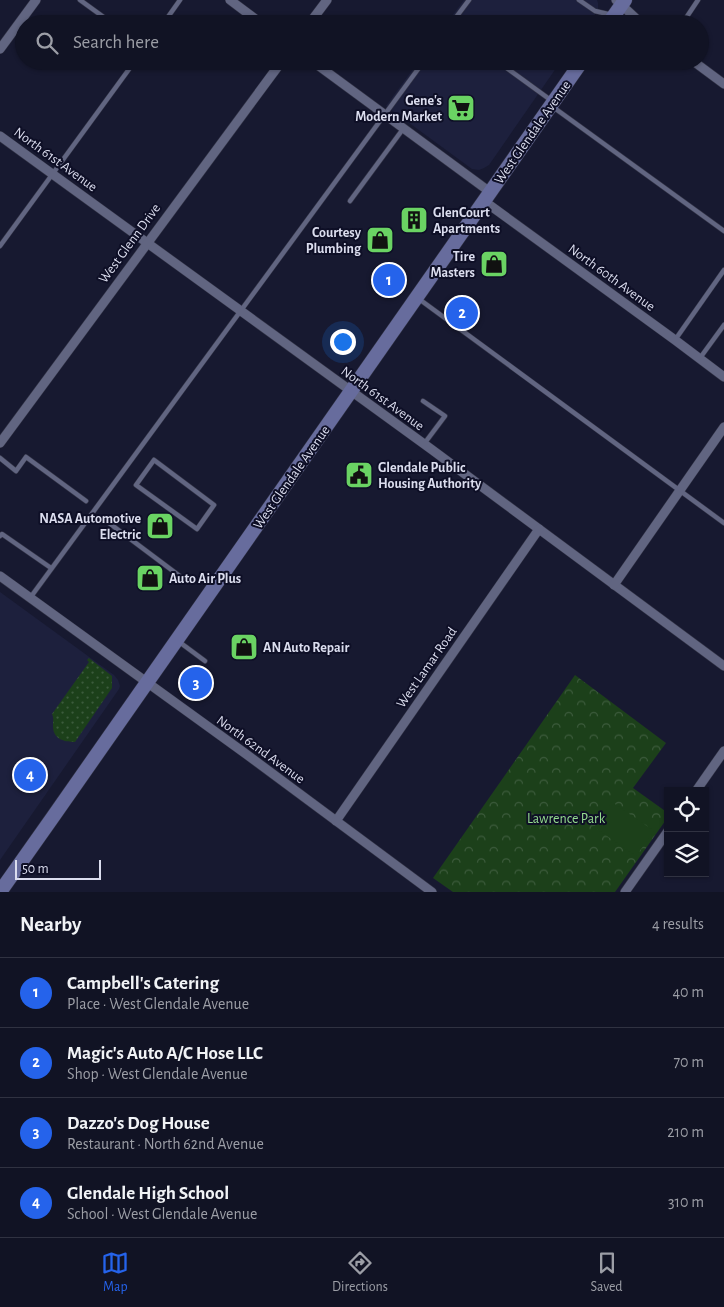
<!DOCTYPE html>
<html lang="en">
<head>
<meta charset="utf-8">
<style>
	:root { --surface:#111324; --page:#1e2031; --text:#f1f3f6; --muted:#9c9ea6; --line:#303241; --accent:#2563eb }
	body { margin:0; font-family:"Alegreya Sans",sans-serif; background:var(--page); color:var(--text) }
	.controls { position:absolute; right:15px; bottom:15px; display:grid; overflow:hidden; border-radius:0px; box-shadow:0 1px 4px #0004 }
	.controls button { width:45px; height:45px; display:grid; place-items:center; padding:0; border:0; border-bottom:1px solid var(--line); background:var(--surface); color:var(--text); font:25px sans-serif }
	.scale { position:absolute; left:15px; bottom:12px; width:86px; box-sizing:border-box; padding-left:5px; border:2px solid #dbddee; border-top:0; font-size:14px; line-height:18px; white-space:nowrap; color:#dbddee; -webkit-text-stroke:4px #0e0f26; paint-order:stroke }
	.you { position:absolute; left:342px; top:341px; width:18px; height:18px; margin:-12px; border:4px solid #fff; border-radius:50%; background:#1a73e8; box-shadow:0 0 0 8px #1a73e833 }
	.badge { display:grid; place-items:center; width:32px; height:32px; border-radius:50%; background:var(--accent); color:#fff; font-size:16px; font-weight:700 }
	.pin { position:absolute; translate:-50% -50%; border:2px solid #fff; box-shadow:0 1px 5px #0006 }
	.list { margin:0; padding:0; list-style:none }
	h2 { display:flex; justify-content:space-between; align-items:center; height:65px; margin:0; padding:0 20px; font-size:21px }
	h2 small { font-size:16px; font-weight:400; color:var(--muted) }
	.list li { display:grid; grid-template-columns:32px 1fr auto; gap:15px; align-items:center; box-sizing:border-box; height:70px; padding:0 20px; border-top:1px solid var(--line) }
	.list b { display:block; font-size:19px; white-space:nowrap }
	.list p { margin:0; font-size:16px; white-space:nowrap; color:var(--muted) }
	.list em { font-size:16px; font-style:normal; color:var(--muted) }
	.icon { flex:none; width:28px; height:28px; fill:none; stroke:currentColor; stroke-width:2; stroke-linecap:round; stroke-linejoin:round }
	.map { position:relative; flex:none; width:724px; height:892px; overflow:hidden }
	.search { position:absolute; background:var(--surface); box-shadow:0 1px 4px #0004; left:15px; right:15px; top:15px; height:55px; display:flex; align-items:center; gap:12px; box-sizing:border-box; padding:0 18px; border-radius:28px; color:var(--muted); font-size:19px }
	.sheet { height:345px; background:var(--surface) }
	nav { display:flex; justify-content:space-around; align-items:center; box-sizing:border-box; height:70px; border-top:1px solid var(--line); background:var(--surface); font-size:14px; color:var(--muted) }
	nav a { display:grid; justify-items:center; gap:2px }
	nav .on { color:var(--accent) }
	.map>svg:first-child { display:block }
</style>
</head>
<body>
<div class="map">
<svg width="724" height="892" viewBox="0 0 724 892">
	<defs>
		<pattern id="grass-dots" width="8" height="8" patternUnits="userSpaceOnUse" patternTransform="scale(1.25)"><rect width="8" height="8" fill="#1c401a"/><path d="M2 2h.1M6 6h.1" fill="none" stroke="#3c5b3c" stroke-width="1.8" stroke-linecap="round"/></pattern>
		<pattern id="forest-crowns" width="20" height="18" patternUnits="userSpaceOnUse" patternTransform="scale(1.25)"><rect width="20" height="18" fill="#1c401a"/><path d="M2 6a3 3 0 1 1 6 0M12 15a3 3 0 1 1 6 0" fill="none" stroke="#3c5b3c"/></pattern>
	</defs>
	<rect width="100%" height="100%" fill="#171930"/>
	<!-- built -->
	<g fill="#1d203d">
		<path d="M464,0H597L598,3V10L588,24H446Z"/>
		<path d="M419,61H561L489,165L484,168L479,170L472,169L386,106Z"/>
		<path d="M0,592L114,675L118,680L120,686L119,689L0,860Z"/>
	</g>
	<!-- grass -->
	<path fill="url(#grass-dots)" d="M89,658L112,676V688L75,742C64,742 53,739 53,726C53,721 54,718 52,714L89,662L87,660Z"/>
	<!-- forest -->
	<path fill="url(#forest-crowns)" d="M575,675L666,743L633,788L668,813V817L615,892H453L433,878Z"/>
	<!-- garden -->
	<path fill="#1c401a" d="M612,802L654,831L636,856L594,827Z"/>
	<g fill="none" stroke-linecap="round" stroke-linejoin="round">
		<defs>
			<g id="lane">
				<path d="M80,0L109,21L107,24"/>
				<path d="M579,0L595,11L612,15"/>
				<path d="M163,24L180,0"/>
				<path d="M451,24L469,0"/>
				<path d="M477,24L481,18L490,24"/>
				<path d="M682,24L698,0"/>
				<path d="M497,61L552,101"/>
				<path d="M553,107L724,231"/>
				<path d="M350,201L403,129"/>
				<path d="M0,246L135,61"/>
				<path d="M419,299L724,523"/>
				<path d="M675,340L724,270"/>
				<path d="M700,358L724,325"/>
				<path d="M423,401L445,416L424,444"/>
				<path d="M0,458L16,471L26,457L86,501"/>
				<path d="M154,460L214,505L197,529L136,485Z"/>
				<path d="M105,520L185,580"/>
				<path d="M0,536L2,534L51,568"/>
				<path d="M30,598L424,61"/>
				<path d="M178,641L205,661"/>
			</g>
			<g id="street">
				<path d="M230,0L262,24"/>
				<path d="M616,0L642,24"/>
				<path d="M309,24L327,0"/>
				<path d="M0,49L36,0"/>
				<path d="M312,61L490,192"/>
				<path d="M693,61L724,84"/>
				<path d="M0,136L431,449L724,666"/>
				<path d="M484,201L675,340L724,377"/>
				<path d="M0,443L282,61"/>
				<path d="M0,576L246,754L432,892"/>
				<path d="M614,585L724,427"/>
				<path d="M696,791L724,751"/>
				<path d="M336,821L539,529"/>
				<path d="M625,892L668,831"/>
			</g>
			<g id="secondary">
				<path d="M608,24L625,0"/>
				<path d="M0,892C195,616 387,338 582,61"/>
			</g>
		</defs>
		<!-- lane casing -->
		<use href="#lane" stroke="#333446" stroke-width="5.5"/>
		<!-- street casing -->
		<use href="#street" stroke="#333446" stroke-width="10"/>
		<!-- secondary casing -->
		<use href="#secondary" stroke="#333446" stroke-width="15"/>
		<!-- lane -->
		<use href="#lane" stroke="#616581" stroke-width="4.5"/>
		<!-- street -->
		<use href="#street" stroke="#616581" stroke-width="9"/>
		<!-- secondary -->
		<use href="#secondary" stroke="#676c9d" stroke-width="14"/>
	</g>
	<!-- icons -->
	<defs>
		<symbol id="supermarket-square" viewBox="-11 -11 22 22"><rect x="-9" y="-9" width="18" height="18" rx="4" fill="#6ad363" stroke="#0e0f26"/><path d="M-6-5.5h2.5l.6 2H6L4.5 2H-2.5L-4.4-4H-6ZM-1.5 3.2a1.3 1.3 0 1 0 .1 0ZM3 3.2a1.3 1.3 0 1 0 .1 0Z" fill="#111"/></symbol>
		<symbol id="building-square" viewBox="-11 -11 22 22"><rect x="-9" y="-9" width="18" height="18" rx="4" fill="#6ad363" stroke="#0e0f26"/><path d="M-4-6H4V6H1V3H-1V6H-4ZM-2.5-4.3h1.7v1.8h-1.7ZM.8-4.3h1.7v1.8H.8ZM-2.5-1h1.7V.8h-1.7ZM.8-1h1.7V.8H.8Z" fill="#111"/></symbol>
		<symbol id="shop-square" viewBox="-11 -11 22 22"><rect x="-9" y="-9" width="18" height="18" rx="4" fill="#6ad363" stroke="#0e0f26"/><path d="M-5-2.5h2.3a2.7 3.5 0 0 1 5.4 0H5L5.5 6h-11ZM-1.5-2.5h3a1.5 2.3 0 0 0-3 0Z" fill="#111"/></symbol>
		<symbol id="civic-square" viewBox="-11 -11 22 22"><rect x="-9" y="-9" width="18" height="18" rx="4" fill="#6ad363" stroke="#0e0f26"/><path d="M-.6-6.5H3V-4.5H.6V-3L4-1V1h2V6H-6V1h2V-1L-.6-3ZM-1.2 2.5V6h2.4V2.5Z" fill="#111"/></symbol>
	</defs>
	<g fill-rule="evenodd">
		<use href="#supermarket-square" x="445" y="92" width="32" height="32"/>
		<use href="#building-square" x="398" y="204" width="32" height="32"/>
		<use href="#shop-square" x="364" y="224" width="32" height="32"/>
		<use href="#shop-square" x="478" y="248" width="32" height="32"/>
		<use href="#civic-square" x="343" y="459" width="32" height="32"/>
		<use href="#shop-square" x="144" y="510" width="32" height="32"/>
		<use href="#shop-square" x="134" y="562" width="32" height="32"/>
		<use href="#shop-square" x="228" y="631" width="32" height="32"/>
	</g>
	<g text-anchor="middle" stroke-width="4" stroke-linejoin="round" paint-order="stroke">
		<!-- poi labels -->
		<g font-size="14" font-weight="bold" fill="#dbddee" stroke="#0e0f26" text-anchor="end">
			<text x="442" y="105">Gene's<tspan x="442" dy="16">Modern Market</tspan></text>
			<text x="433" y="217" text-anchor="start">GlenCourt<tspan x="433" dy="16">Apartments</tspan></text>
			<text x="361" y="237">Courtesy<tspan x="361" dy="16">Plumbing</tspan></text>
			<text x="475" y="261">Tire<tspan x="475" dy="16">Masters</tspan></text>
			<text x="378" y="472" text-anchor="start">Glendale Public<tspan x="378" dy="16">Housing Authority</tspan></text>
			<text x="141" y="523">NASA Automotive<tspan x="141" dy="16">Electric</tspan></text>
			<text x="169" y="583" text-anchor="start">Auto Air Plus</text>
			<text x="263" y="652" text-anchor="start">AN Auto Repair</text>
		</g>
		<!-- street labels -->
		<g font-size="14" fill="#dbddee" stroke="#0e0f26">
			<text transform="translate(532 132) rotate(-55)" y="5">West Glendale Avenue</text>
			<text transform="translate(56 159) rotate(36)" y="5">North 61st Avenue</text>
			<text transform="translate(129 243) rotate(-54)" y="5">West Glenn Drive</text>
			<text transform="translate(612 277) rotate(36)" y="5">North 60th Avenue</text>
			<text transform="translate(383 398) rotate(36)" y="5">North 61st Avenue</text>
			<text transform="translate(291 477) rotate(-55)" y="5">West Glendale Avenue</text>
			<text transform="translate(426 667) rotate(-55)" y="5">West Lamar Road</text>
			<text transform="translate(261 749) rotate(36)" y="5">North 62nd Avenue</text>
		</g>
		<!-- park labels -->
		<g font-size="14" fill="#95dc8f" stroke="#0e0f26">
			<text x="566" y="823">Lawrence Park</text>
		</g>
	</g>
</svg>
<div class="controls">
<button><svg class="icon" aria-label="locate" viewBox="0 0 24 24"><circle cx="12" cy="12" r="6"/><path d="M12 2v4M12 18v4M2 12h4M18 12h4"/></svg></button>
<button><svg class="icon" aria-label="layers" viewBox="0 0 24 24"><path d="M12 4l9 5-9 5-9-5zM3 14l9 5 9-5"/></svg></button>
</div>
<div class="scale">50 m</div>
<div class="you"></div>
<div class="pin badge" style="left:389px;top:280px">1</div>
<div class="pin badge" style="left:462px;top:313px">2</div>
<div class="pin badge" style="left:196px;top:683px">3</div>
<div class="pin badge" style="left:30px;top:775px">4</div>
<div class="search"><svg class="icon" aria-label="search" viewBox="0 0 24 24"><circle cx="10" cy="10" r="6"/><path d="M15 15l6 6"/></svg>Search here</div>
</div>
<section class="sheet">
<h2>Nearby<small>4 results</small></h2>
<ul class="list">
<li><span class="badge">1</span><div><b>Campbell's Catering</b><p>Place · West Glendale Avenue</p></div><em>40 m</em></li>
<li><span class="badge">2</span><div><b>Magic's Auto A/C Hose LLC</b><p>Shop · West Glendale Avenue</p></div><em>70 m</em></li>
<li><span class="badge">3</span><div><b>Dazzo's Dog House</b><p>Restaurant · North 62nd Avenue</p></div><em>210 m</em></li>
<li><span class="badge">4</span><div><b>Glendale High School</b><p>School · West Glendale Avenue</p></div><em>310 m</em></li>
</ul>
</section>
<nav>
<a class="on"><svg class="icon" aria-label="map" viewBox="0 0 24 24"><path d="M3 6l6-2 6 2 6-2v14l-6 2-6-2-6 2zM9 4v14M15 6v14"/></svg>Map</a>
<a><svg class="icon" aria-label="directions" viewBox="0 0 24 24"><path d="M12 3l9 9-9 9-9-9zM9 14v-3h6M13 9l2 2-2 2"/></svg>Directions</a>
<a><svg class="icon" aria-label="saved" viewBox="0 0 24 24"><path d="M7 4h10v16l-5-4-5 4z"/></svg>Saved</a>
</nav>
</body>
</html>
